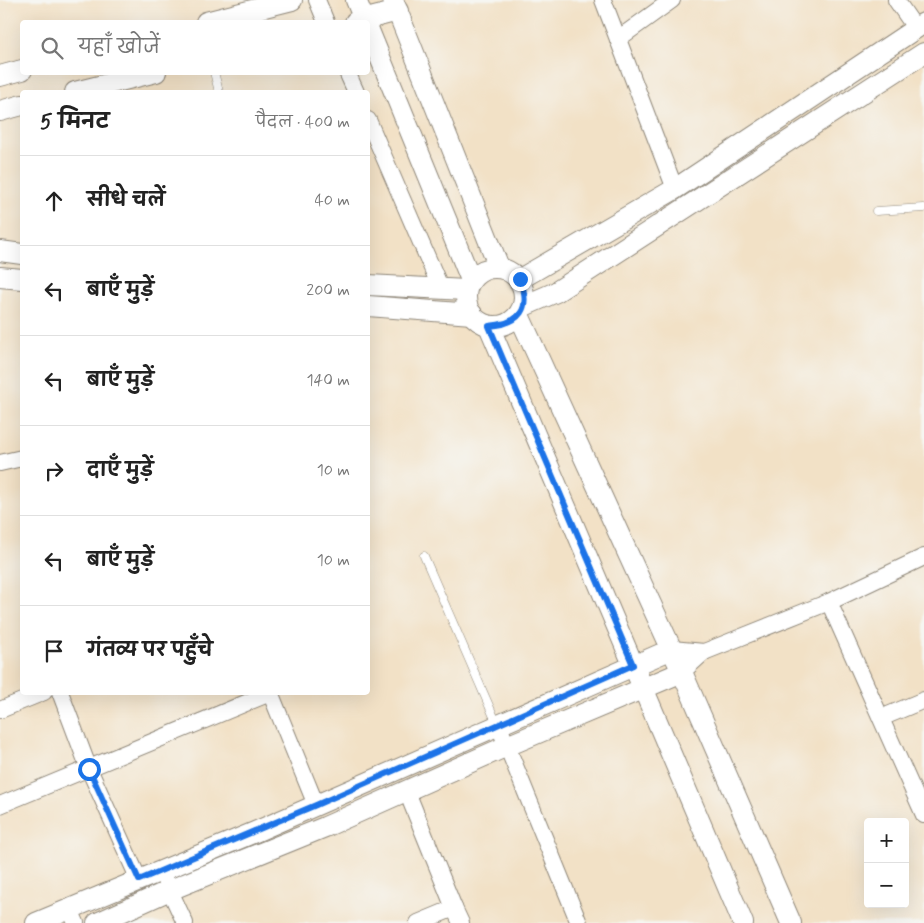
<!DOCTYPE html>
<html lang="hi">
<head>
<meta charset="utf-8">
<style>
	:root { --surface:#fff; --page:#f6f6f6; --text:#222; --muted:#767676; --line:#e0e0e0 }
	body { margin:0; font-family:Mynerve,"Playpen Sans Deva",sans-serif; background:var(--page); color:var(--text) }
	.controls { position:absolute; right:15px; bottom:15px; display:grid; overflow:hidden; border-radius:5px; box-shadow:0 5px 20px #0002 }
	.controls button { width:45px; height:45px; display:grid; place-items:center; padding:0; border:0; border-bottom:1px solid var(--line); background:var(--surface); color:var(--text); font:25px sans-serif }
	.stop { position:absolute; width:15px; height:15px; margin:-11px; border:4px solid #1a73e8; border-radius:50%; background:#fff }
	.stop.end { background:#1a73e8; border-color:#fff; box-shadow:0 1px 5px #0008 }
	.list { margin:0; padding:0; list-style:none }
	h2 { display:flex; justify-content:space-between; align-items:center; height:65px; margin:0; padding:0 20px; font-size:21px }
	h2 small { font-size:16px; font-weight:400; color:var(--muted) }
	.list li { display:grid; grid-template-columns:32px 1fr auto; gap:15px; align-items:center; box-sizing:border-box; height:90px; padding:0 20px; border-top:1px solid var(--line) }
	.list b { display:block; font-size:19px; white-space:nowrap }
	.list em { font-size:16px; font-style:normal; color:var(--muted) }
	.icon { flex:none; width:28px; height:28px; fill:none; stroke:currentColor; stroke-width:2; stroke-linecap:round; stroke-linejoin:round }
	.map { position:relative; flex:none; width:924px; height:923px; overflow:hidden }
	.search { position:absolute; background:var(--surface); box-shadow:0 5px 20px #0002; left:20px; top:20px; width:350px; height:55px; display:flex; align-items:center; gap:12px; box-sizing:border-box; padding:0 18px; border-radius:5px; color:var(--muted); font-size:19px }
	.panel { position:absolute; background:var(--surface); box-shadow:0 5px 20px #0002; left:20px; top:90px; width:350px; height:605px; border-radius:5px }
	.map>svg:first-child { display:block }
</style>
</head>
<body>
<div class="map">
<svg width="924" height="923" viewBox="0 0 924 923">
	<rect width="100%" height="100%" fill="#f6f6f2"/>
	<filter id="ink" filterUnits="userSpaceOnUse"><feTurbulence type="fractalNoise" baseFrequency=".02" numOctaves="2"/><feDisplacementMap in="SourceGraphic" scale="10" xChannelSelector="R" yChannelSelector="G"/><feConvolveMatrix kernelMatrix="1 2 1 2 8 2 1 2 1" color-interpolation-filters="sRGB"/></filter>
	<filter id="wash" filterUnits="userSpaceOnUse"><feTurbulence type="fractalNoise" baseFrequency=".0096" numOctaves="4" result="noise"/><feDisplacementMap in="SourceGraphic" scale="20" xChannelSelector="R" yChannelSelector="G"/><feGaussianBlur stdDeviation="1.12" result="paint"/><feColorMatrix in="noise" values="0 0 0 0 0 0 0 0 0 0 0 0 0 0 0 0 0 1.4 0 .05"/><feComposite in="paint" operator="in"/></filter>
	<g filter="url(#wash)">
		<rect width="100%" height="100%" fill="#f2e1c6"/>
	</g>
	<g filter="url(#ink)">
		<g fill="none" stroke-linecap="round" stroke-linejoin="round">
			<defs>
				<g id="service">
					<path d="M214,72L219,92"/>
					<path d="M876,211L924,208"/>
					<path d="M424,556L497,724"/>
				</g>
				<g id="minor">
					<path d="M317,0L326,22"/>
					<path d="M603,0L675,189"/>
					<path d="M896,0L916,29"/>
					<path d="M618,39L672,0"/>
					<path d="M347,72L356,92"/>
					<path d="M368,120L441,289"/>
					<path d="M0,463L22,458"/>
					<path d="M829,602L924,815"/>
					<path d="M672,649L704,652L682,672"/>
					<path d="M704,652L829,602L924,557"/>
					<path d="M60,692L89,769L139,880"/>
					<path d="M270,692L316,805"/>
					<path d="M0,710L44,692"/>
					<path d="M881,718L924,700"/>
					<path d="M498,724L579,923"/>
					<path d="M407,792L454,908L418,923"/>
					<path d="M0,805L270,693"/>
					<path d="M165,880L185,923"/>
					<path d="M454,908L461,923"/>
					<path d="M70,909L76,923"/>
				</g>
				<g id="tertiary">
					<path d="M356,0L365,22"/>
					<path d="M393,0L499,267"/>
					<path d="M206,22L292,0"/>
					<path d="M355,22L398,11"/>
					<path d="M368,28L471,280"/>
					<path d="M0,76L22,70"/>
					<path d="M75,92L156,72"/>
					<path d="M0,111L22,105"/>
					<path d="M0,251L22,254"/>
					<circle cx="495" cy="297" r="29"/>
					<path d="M0,277L22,279"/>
					<path d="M520,279L675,189L924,23"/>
					<path d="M368,285L466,290"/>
					<path d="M368,306L472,314"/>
					<path d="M524,306L556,292L924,53"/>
					<path d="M519,315L682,672L791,923"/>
					<path d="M489,326L743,923"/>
					<path d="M36,923L255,832L672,649"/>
					<path d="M97,923L170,890L325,827L507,746L682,672"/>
				</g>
			</defs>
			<!-- service casing -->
			<use href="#service" stroke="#8e8678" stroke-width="9"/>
			<!-- minor casing -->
			<use href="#minor" stroke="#8e8678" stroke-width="18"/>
			<!-- tertiary casing -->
			<use href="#tertiary" stroke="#8e8678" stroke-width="22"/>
			<!-- service -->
			<use href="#service" stroke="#fff" stroke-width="8"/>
			<!-- minor -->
			<use href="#minor" stroke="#fff" stroke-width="16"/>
			<!-- tertiary -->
			<use href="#tertiary" stroke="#fff" stroke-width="20"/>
		</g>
	</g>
	<g fill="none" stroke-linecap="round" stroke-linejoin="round" filter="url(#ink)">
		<!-- route -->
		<path stroke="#1a73e8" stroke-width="6" d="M89,769L139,880L316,805L633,665L489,326C520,324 532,309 520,279"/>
	</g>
</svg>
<div class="controls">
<button>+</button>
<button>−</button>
</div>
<div class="stop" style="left:89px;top:769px"></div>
<div class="stop end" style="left:520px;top:279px"></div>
<div class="search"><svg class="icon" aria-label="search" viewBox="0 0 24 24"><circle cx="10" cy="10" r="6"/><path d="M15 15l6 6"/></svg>यहाँ खोजें</div>
<section class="panel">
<h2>5 मिनट<small>पैदल · 400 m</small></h2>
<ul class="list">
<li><svg class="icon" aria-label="ahead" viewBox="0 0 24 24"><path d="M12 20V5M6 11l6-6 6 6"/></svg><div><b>सीधे चलें</b></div><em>40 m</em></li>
<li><svg class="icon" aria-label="left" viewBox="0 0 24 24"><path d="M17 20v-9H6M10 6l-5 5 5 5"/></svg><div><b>बाएँ मुड़ें</b></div><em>200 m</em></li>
<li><svg class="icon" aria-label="left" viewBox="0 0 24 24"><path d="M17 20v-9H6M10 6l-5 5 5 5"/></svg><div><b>बाएँ मुड़ें</b></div><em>140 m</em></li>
<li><svg class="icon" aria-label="right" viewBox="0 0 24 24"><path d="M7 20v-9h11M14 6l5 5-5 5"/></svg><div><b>दाएँ मुड़ें</b></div><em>10 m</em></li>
<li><svg class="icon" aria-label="left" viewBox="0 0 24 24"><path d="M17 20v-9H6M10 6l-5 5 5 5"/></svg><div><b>बाएँ मुड़ें</b></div><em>10 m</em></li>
<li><svg class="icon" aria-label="arrive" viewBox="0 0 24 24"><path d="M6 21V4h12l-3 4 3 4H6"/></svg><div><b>गंतव्य पर पहुँचे</b></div></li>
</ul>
</section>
</div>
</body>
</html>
